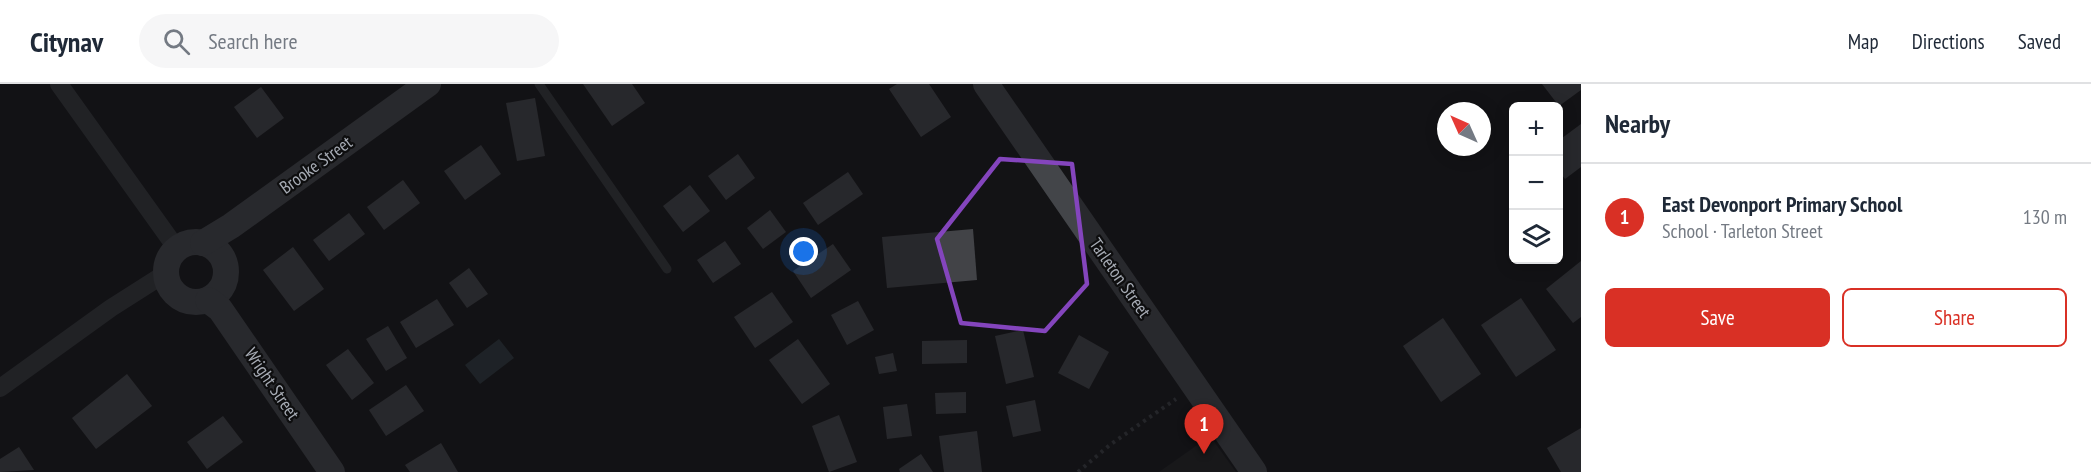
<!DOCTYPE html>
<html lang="en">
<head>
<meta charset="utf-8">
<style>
	:root { --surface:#fff; --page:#f6f6f7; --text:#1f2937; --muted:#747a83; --line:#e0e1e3; --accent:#d93025 }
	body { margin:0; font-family:"PT Sans Narrow",sans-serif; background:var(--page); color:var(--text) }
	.controls { position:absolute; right:18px; top:18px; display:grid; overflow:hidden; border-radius:9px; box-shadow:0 3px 15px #0003 }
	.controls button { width:54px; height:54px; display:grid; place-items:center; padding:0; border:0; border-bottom:2px solid var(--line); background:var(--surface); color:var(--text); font:30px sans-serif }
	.compass { position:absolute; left:1437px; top:18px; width:54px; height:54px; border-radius:50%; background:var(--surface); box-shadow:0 3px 15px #0003; rotate:315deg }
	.you { position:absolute; left:804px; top:168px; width:21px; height:21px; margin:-15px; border:4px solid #fff; border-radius:50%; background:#1a73e8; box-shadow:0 0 0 9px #1a73e833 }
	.badge { display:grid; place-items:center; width:39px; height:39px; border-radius:50%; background:var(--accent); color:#fff; font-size:20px; font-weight:700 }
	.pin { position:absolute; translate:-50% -50px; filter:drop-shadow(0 2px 3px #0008) }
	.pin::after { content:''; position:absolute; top:32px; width:21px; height:18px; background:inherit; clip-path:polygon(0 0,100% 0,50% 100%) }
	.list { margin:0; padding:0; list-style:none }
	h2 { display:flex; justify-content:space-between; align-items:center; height:78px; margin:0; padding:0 24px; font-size:26px }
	h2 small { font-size:20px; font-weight:400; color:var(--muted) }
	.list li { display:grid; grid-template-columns:39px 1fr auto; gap:18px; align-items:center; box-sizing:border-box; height:108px; padding:0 24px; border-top:2px solid var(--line) }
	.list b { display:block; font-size:22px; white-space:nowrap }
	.list p { margin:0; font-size:20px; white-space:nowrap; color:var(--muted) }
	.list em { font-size:20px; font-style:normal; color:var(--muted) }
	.actions { display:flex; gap:12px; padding:18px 24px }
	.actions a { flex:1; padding:14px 0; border:2px solid var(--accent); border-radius:9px; text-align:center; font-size:21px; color:var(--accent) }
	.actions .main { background:var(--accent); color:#fff }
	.icon { flex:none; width:33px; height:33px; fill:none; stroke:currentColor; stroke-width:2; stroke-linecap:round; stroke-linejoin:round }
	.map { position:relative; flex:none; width:1581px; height:388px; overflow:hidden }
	header { display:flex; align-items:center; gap:36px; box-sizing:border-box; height:84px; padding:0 30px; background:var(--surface); border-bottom:2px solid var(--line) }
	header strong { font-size:28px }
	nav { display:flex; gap:33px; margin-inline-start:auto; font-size:21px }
	.search { width:420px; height:54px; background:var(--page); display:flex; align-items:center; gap:15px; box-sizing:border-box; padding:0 21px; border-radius:33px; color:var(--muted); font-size:22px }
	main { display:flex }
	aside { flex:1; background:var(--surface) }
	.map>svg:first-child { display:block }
</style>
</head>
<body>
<header>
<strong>Citynav</strong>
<div class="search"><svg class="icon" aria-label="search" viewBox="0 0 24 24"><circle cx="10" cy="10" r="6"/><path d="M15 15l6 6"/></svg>Search here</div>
<nav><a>Map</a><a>Directions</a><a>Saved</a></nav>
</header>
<main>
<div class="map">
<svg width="1581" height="388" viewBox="0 0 1581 388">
	<rect width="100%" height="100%" fill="#131315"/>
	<!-- built -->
	<path fill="#1f1f21" d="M1210,352L1236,388H1159Z"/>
	<!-- water -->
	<path fill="#2d373c" d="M499,255L514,274L480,300L465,281Z"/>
	<!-- building -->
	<g fill="#424347">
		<path d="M583,0H632L645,19L612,42Z"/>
		<path d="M897,0H929L951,33L921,53L889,5Z"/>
		<path d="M1542,0H1581V6L1559,22Z"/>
		<path d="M261,3L284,34L257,54L234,23Z"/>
		<path d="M535,14L545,72L517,77L506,19Z"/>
		<path d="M1581,40V83L1565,95L1558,86V57Z"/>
		<path d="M481,61L501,90L465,116L444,87Z"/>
		<path d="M738,70L755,94L726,116L708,92Z"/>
		<path d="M848,88L863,110L818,141L803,119Z"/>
		<path d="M403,96L420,119L384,146L367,123Z"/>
		<path d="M690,101L710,127L683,148L663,122Z"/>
		<path d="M770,126L786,148L763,165L747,144Z"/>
		<path d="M349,129L365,150L329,177L313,156Z"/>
		<path d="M973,145L977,196L887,204L882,153Z"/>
		<path d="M725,157L741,180L713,199L697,176Z"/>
		<path d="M833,160L851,186L811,214L793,187Z"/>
		<path d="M293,163L324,205L294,227L263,186Z"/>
		<path d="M1581,177V233L1573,239L1546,205Z"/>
		<path d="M469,184L488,210L467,224L449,199Z"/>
		<path d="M772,208L793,238L755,264L734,233Z"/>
		<path d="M1521,214L1556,266L1516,293L1481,241Z"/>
		<path d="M437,215L454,241L416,264L400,238Z"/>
		<path d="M858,217L874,246L847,261L831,231Z"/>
		<path d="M1443,234L1481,290L1441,318L1403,262Z"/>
		<path d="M388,242L407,274L386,287L366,255Z"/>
		<path d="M1023,246L1034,293L1006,300L995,252Z"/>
		<path d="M1079,251L1109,268L1089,305L1058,289Z"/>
		<path d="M798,255L830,300L802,320L769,276Z"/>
		<path d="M967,256V279L922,280V257Z"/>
		<path d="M348,265L374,299L352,316L326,281Z"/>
		<path d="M893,269L897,287L879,290L875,273Z"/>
		<path d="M127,290L152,322L96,365L72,334Z"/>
		<path d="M406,301L424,327L386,352L369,326Z"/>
		<path d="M966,308V329L936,330L935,309Z"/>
		<path d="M1035,316L1041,347L1013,353L1006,322Z"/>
		<path d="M907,320L912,352L887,355L883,323Z"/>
		<path d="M839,331L857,378L829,388L812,342Z"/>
		<path d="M223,332L243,358L207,385L187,358Z"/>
		<path d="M1581,344V388H1561L1547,364Z"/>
		<path d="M977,347L982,388H944L939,352Z"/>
		<path d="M441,359L458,388H410L405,381Z"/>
		<path d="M19,363L34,386L0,388V375Z"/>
		<path d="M921,370L933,388H900L899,385Z"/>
	</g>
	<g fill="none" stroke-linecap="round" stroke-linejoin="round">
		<!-- path -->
		<path stroke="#3a3c40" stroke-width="4" stroke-dasharray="3 4.5" stroke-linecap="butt" d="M1078,388L1111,360L1176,315"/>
		<!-- lane -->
		<path stroke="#343639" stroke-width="9" d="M539,0L667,185"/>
		<!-- street -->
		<g stroke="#343639" stroke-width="18">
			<path d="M59,0L177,165"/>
			<path d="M0,304L111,224L166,189"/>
		</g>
		<!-- secondary -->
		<g stroke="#434549" stroke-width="26">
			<path d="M986,0L1254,388"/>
			<circle cx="196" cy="188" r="30"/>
			<path d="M203,159L231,142L428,0"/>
			<path d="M208,216L220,225L332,388"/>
		</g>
	</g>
	<!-- marked area -->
	<path d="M0 0H1581V388H0ZM1000,75L1072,80L1087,200L1045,247L961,239L937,155Z" fill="#131315" fill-opacity=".55" fill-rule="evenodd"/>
	<path fill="none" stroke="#8445bd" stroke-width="4.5" stroke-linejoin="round" d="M1000,75L1072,80L1087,200L1045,247L961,239L937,155Z"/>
	<g text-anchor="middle" stroke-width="4.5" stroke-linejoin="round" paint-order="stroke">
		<!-- street labels -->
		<g font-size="18" fill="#a6abb4" stroke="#0e0e0f">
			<text transform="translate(316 81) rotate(-36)" y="6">Brooke Street</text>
			<text transform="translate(1120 194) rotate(55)" y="6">Tarleton Street</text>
			<text transform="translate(272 300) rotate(56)" y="6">Wright Street</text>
		</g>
	</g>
</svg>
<div class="controls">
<button>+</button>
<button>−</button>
<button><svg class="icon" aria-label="layers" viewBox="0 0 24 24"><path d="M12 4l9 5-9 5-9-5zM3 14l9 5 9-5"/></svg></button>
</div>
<svg class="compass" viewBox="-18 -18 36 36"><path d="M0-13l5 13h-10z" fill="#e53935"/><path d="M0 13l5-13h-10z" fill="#747a83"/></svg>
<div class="you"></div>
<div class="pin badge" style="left:1204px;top:370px">1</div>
</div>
<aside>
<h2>Nearby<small></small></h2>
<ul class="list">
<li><span class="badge">1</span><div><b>East Devonport Primary School</b><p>School · Tarleton Street</p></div><em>130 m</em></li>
</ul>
<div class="actions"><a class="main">Save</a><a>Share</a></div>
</aside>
</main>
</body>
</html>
